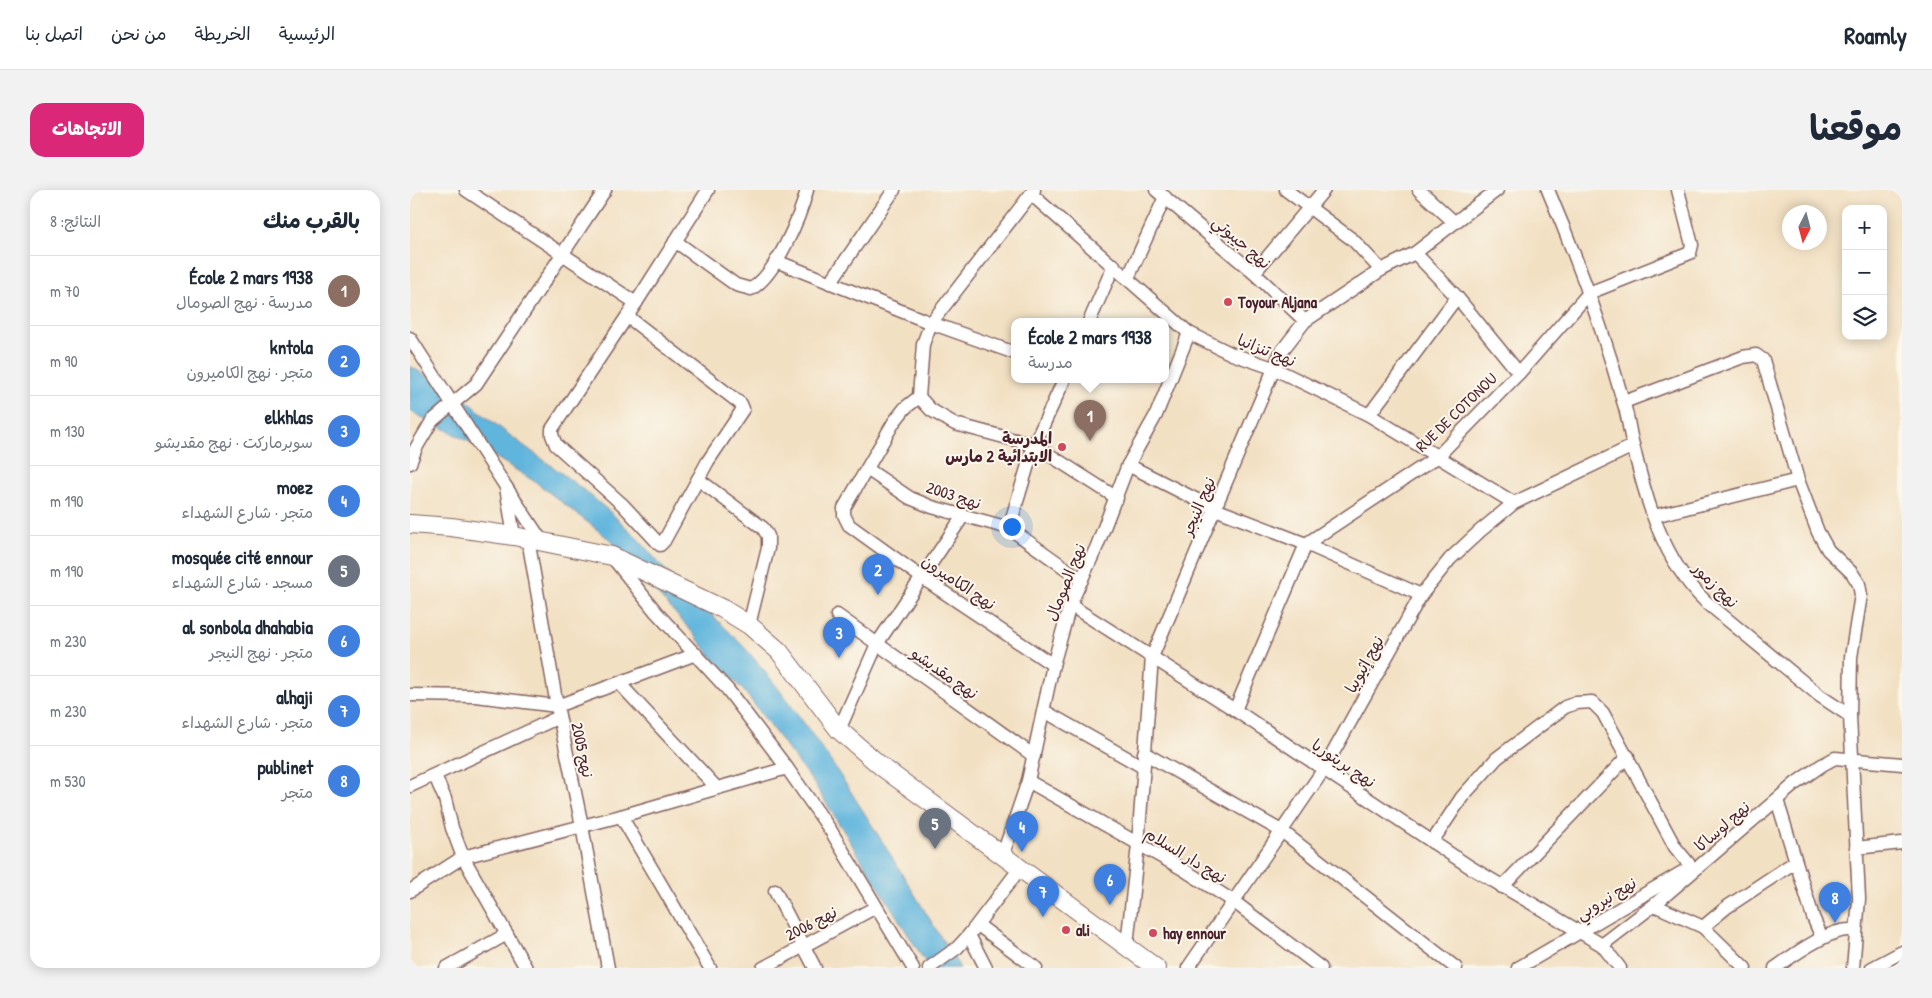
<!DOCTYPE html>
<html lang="ar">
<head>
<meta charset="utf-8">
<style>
	:root { --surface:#fff; --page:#f2f2f3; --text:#1f2937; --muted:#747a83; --line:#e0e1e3; --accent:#db2777 }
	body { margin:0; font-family:"Patrick Hand","Playpen Sans Arabic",sans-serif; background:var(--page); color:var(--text); direction:rtl }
	.controls { position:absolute; right:15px; top:15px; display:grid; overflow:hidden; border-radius:10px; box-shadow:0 2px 12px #0003 }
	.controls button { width:45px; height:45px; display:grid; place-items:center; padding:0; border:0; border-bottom:1px solid var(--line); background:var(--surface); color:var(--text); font:25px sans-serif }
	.compass { position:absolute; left:1372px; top:15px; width:45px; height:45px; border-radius:50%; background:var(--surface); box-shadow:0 2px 12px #0003; rotate:186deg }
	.you { position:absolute; left:601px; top:336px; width:18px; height:18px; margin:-12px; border:4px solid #fff; border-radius:50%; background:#1a73e8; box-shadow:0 0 0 8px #1a73e833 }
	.badge { display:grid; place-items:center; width:32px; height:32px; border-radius:50%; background:var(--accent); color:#fff; font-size:16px; font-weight:700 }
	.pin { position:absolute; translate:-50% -41px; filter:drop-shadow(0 1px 2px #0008) }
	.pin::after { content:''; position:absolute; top:26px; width:18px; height:15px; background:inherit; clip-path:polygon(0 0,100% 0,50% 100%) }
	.popup { position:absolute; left:601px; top:128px; width:158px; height:65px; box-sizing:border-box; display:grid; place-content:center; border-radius:10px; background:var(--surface); filter:drop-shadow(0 1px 4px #0005); font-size:16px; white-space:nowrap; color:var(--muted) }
	.popup b { font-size:19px; color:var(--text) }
	.popup::after { content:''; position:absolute; left:50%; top:100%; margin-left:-10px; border:10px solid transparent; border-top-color:var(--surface) }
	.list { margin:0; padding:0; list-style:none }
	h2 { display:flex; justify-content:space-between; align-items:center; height:65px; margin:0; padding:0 20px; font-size:21px }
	h2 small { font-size:16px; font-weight:400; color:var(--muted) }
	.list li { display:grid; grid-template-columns:32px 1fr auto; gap:15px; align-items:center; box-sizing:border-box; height:70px; padding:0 20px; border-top:1px solid var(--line) }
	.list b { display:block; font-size:19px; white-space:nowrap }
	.list p { margin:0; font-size:16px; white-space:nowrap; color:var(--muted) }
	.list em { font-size:16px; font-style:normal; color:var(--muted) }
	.icon { flex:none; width:28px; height:28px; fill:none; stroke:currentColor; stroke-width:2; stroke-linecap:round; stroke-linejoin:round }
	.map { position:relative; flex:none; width:1492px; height:778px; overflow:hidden; direction:ltr; border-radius:15px }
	header { display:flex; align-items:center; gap:30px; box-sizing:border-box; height:70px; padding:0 25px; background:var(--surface); border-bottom:1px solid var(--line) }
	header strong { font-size:24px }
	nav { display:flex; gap:28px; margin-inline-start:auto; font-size:18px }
	.intro { display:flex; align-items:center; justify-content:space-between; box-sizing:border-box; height:120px; padding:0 30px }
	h1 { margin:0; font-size:35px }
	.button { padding:12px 22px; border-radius:15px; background:var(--accent); color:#fff; font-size:18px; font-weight:700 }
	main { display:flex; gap:30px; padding:0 30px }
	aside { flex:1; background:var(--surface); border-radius:15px; box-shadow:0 2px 12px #0003 }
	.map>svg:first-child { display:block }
</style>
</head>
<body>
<header>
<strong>Roamly</strong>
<nav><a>الرئيسية</a><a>الخريطة</a><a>من نحن</a><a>اتصل بنا</a></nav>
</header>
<div class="intro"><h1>موقعنا</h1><a class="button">الاتجاهات</a></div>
<main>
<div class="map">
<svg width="1492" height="778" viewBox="0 0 1492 778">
	<rect width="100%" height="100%" fill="#fbf7ec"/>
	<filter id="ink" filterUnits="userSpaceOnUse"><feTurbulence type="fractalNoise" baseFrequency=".02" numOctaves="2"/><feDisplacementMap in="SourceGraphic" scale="10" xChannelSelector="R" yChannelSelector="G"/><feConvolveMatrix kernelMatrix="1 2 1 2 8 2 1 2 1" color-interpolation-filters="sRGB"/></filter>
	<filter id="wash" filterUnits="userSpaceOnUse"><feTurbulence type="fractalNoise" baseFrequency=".0096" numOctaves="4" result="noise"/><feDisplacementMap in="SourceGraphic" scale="20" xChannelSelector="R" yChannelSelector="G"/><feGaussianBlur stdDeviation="1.12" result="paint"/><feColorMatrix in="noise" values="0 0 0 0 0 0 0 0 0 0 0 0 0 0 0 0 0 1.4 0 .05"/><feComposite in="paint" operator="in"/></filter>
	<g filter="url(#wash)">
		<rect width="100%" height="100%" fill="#f2e0c3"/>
		<!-- water -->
		<path fill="#60b5dd" stroke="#556a84" d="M0,176L30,194L42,206H52C105,255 169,289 220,341C234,354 245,370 259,384C285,411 316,436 341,465C421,559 484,673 550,778H519L405,595L334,501L304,470L284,444L245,401L239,383L198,348L127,293L71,258L0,221Z"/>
	</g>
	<g filter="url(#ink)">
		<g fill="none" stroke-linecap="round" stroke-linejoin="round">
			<defs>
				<g id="street">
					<path d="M56,0L226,113"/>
					<path d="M746,0L844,83L895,131"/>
					<path d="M876,0L943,50L971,80"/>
					<path d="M1009,0L1044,32"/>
					<path d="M1138,0C1167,68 1193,139 1213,211C1218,225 1219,240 1223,255C1236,311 1253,370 1295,411L1410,506L1440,526L1449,709L1443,778"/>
					<path d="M621,4L779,143L822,164L863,178L959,225L1104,313"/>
					<path d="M265,51L326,95L341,99C366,85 390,27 397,0"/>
					<path d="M1005,63L1047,107L1109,183"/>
					<path d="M366,71L521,133L605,163"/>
					<path d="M844,83L914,0"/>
					<path d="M718,88L755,7"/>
					<path d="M420,93L484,0"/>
					<path d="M218,127L331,214L333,219L298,271L254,351L250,355L213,315L146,255L142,245V239L226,113L298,0"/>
					<path d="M679,132L704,75"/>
					<path d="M0,148L96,297"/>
					<path d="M509,207L513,154L521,133L624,0"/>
					<path d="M1214,212L1333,167L1346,165L1353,170L1388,290L1408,342L1418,360L1442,383L1449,394L1451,405L1441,467L1440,526"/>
					<path d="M959,225L1047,107"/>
					<path d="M0,273L6,258L22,231L66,194L195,0"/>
					<path d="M718,275L805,319L896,354L1011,405"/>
					<path d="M457,279L500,308L522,317L599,338L672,390"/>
					<path d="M288,289L353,338L358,346V358L339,435"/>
					<path d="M1244,326L1388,290"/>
					<path d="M599,338L624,255L654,190"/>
					<path d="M104,346L96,297L131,350"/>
					<path d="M118,349L147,516L172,636L198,778"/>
					<path d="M203,368L246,422L318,500L377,578L421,641L503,778"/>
					<path d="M660,415L825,520L1060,677L1192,755L1210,778"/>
					<path d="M427,425L624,566"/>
					<path d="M643,475L511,387L439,335L434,325V318L484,232L495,218L509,207L521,220L545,234L624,255L707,308"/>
					<path d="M210,494L306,597"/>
					<path d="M0,505L66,506L147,516L286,464"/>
					<path d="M825,520L896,354L1027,267L1109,183L1179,103L1280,63L1282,55L1268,0"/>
					<path d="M634,521L733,577"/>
					<path d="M429,540L467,454L553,326"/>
					<path d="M734,563L873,642L1046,778"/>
					<path d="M25,586L35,609L42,638L53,667L116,778"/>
					<path d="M618,591L771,678L823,711L911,778"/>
					<path d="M0,596L149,527"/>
					<path d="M1367,610L1403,727L1412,748"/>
					<path d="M211,626L300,778"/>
					<path d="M1022,652L1052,607L1087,568L1155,517L1166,513L1182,512L1193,523L1265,657L1284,680"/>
					<path d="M1446,658L1492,653"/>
					<path d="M593,664L618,591L643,475L660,415L687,356L718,275L746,225L779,143"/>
					<path d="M1092,697L1218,566"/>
					<path d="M0,701L53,667L211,626L377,578"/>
					<path d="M365,701L405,778"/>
					<path d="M1244,715L1293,737L1335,778"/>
					<path d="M568,735L626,778"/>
					<path d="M1293,737L1317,717L1385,672"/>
					<path d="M559,745L576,778"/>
					<path d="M717,755L728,655L742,467L871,162L895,131L971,80L1005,63L1087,0"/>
					<path d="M1192,755L1244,715L1386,593L1412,575L1425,568L1492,574"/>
					<path d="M36,778L97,744"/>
					<path d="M353,778L466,717"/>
					<path d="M519,778L547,758L559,745L611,677"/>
					<path d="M778,778L914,579L1011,405L1040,369L1070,341L1104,313L1223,256"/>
					<path d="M1108,778L1276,680"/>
					<path d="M1365,778C1382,766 1425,734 1445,741"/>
					<path d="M1462,778L1492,762"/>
				</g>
				<path id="secondary" d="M0,334L41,337L104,346L202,366L313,419L339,435L369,461L429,540L472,577L746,778"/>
			</defs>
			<!-- street casing -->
			<use href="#street" stroke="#856360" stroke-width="15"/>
			<!-- secondary casing -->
			<use href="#secondary" stroke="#856360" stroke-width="20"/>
			<!-- street -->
			<use href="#street" stroke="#fff" stroke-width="12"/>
			<!-- secondary -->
			<use href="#secondary" stroke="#fff" stroke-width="18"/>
		</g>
	</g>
	<!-- markers -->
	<g fill="#d1495b" stroke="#fbf7ec" stroke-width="2">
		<circle cx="818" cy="112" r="5"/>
		<circle cx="652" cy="257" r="5"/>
		<circle cx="656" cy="740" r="5"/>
		<circle cx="743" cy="743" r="5"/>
	</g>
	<g text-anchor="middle" stroke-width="4" stroke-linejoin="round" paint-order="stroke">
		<!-- street labels -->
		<g font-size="16" fill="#4a1f2b" stroke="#fbf7ec">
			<text transform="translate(832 52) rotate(41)" y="6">نهج جيبوتي</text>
			<text transform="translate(857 160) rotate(22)" y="6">نهج تنزانيا</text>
			<text transform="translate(1046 222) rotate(-44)" y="6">RUE DE COTONOU</text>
			<text transform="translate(544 305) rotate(18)" y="6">نهج 2003</text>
			<text transform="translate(788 316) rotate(-67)" y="6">نهج النيجر</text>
			<text transform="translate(549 392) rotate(34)" y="6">نهج الكاميرون</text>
			<text transform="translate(655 392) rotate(-68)" y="6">نهج الصومال</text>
			<text transform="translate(1306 395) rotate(45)" y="6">نهج زمور</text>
			<text transform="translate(954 474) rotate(-61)" y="6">نهج إثيوبيا</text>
			<text transform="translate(535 483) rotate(35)" y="6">نهج مقديشو</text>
			<text transform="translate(173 560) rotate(78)" y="6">نهج 2005</text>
			<text transform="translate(934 573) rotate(34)" y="6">نهج بريتوريا</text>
			<text transform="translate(1312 636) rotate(-41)" y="6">نهج لوساكا</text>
			<text transform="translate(776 665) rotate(31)" y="6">نهج دار السلام</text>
			<text transform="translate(1196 708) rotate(-31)" y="6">نهج نيروبي</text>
			<text transform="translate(401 733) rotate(-28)" y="6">نهج 2006</text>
		</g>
		<!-- poi labels -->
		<g font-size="16" font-weight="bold" fill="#4a1f2b" stroke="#fbf7ec" text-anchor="start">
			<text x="828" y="118">Toyour Aljana</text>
			<text x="642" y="254" text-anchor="end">المدرسة<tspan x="642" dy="18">الابتدائية 2 مارس</tspan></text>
			<text x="666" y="746">ali</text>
			<text x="753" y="749">hay ennour</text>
		</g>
	</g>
</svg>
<div class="controls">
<button>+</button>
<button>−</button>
<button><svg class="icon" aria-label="layers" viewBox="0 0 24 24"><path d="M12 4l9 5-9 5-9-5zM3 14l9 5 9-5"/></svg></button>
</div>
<svg class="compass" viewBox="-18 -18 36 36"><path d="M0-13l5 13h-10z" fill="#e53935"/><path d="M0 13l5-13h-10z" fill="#747a83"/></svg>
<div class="you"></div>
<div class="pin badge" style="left:680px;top:251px;background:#8d6e63">1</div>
<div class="popup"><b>École 2 mars 1938</b>مدرسة</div>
<div class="pin badge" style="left:468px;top:405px;background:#3f7fe0">2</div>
<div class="pin badge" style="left:429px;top:468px;background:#3f7fe0">3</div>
<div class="pin badge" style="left:612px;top:662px;background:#3f7fe0">4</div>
<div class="pin badge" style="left:525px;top:659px;background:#6b7280">5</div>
<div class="pin badge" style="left:700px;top:715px;background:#3f7fe0">6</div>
<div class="pin badge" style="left:633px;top:727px;background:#3f7fe0">7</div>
<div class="pin badge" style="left:1425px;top:733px;background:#3f7fe0">8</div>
</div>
<aside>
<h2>بالقرب منك<small>النتائج: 8</small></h2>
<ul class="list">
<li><span class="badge" style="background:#8d6e63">1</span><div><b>École 2 mars 1938</b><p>مدرسة · نهج الصومال</p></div><em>70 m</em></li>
<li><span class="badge" style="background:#3f7fe0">2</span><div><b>kntola</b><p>متجر · نهج الكاميرون</p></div><em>90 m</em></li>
<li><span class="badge" style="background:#3f7fe0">3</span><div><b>elkhlas</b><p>سوبرماركت · نهج مقديشو</p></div><em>130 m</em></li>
<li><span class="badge" style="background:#3f7fe0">4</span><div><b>moez</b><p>متجر · شارع الشهداء</p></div><em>190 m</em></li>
<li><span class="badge" style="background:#6b7280">5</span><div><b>mosquée cité ennour</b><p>مسجد · شارع الشهداء</p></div><em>190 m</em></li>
<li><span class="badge" style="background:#3f7fe0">6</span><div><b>al sonbola dhahabia</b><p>متجر · نهج النيجر</p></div><em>230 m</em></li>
<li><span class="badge" style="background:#3f7fe0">7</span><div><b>alhaji</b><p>متجر · شارع الشهداء</p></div><em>230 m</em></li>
<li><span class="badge" style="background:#3f7fe0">8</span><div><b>publinet</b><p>متجر</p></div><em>530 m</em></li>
</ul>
</aside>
</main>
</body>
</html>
